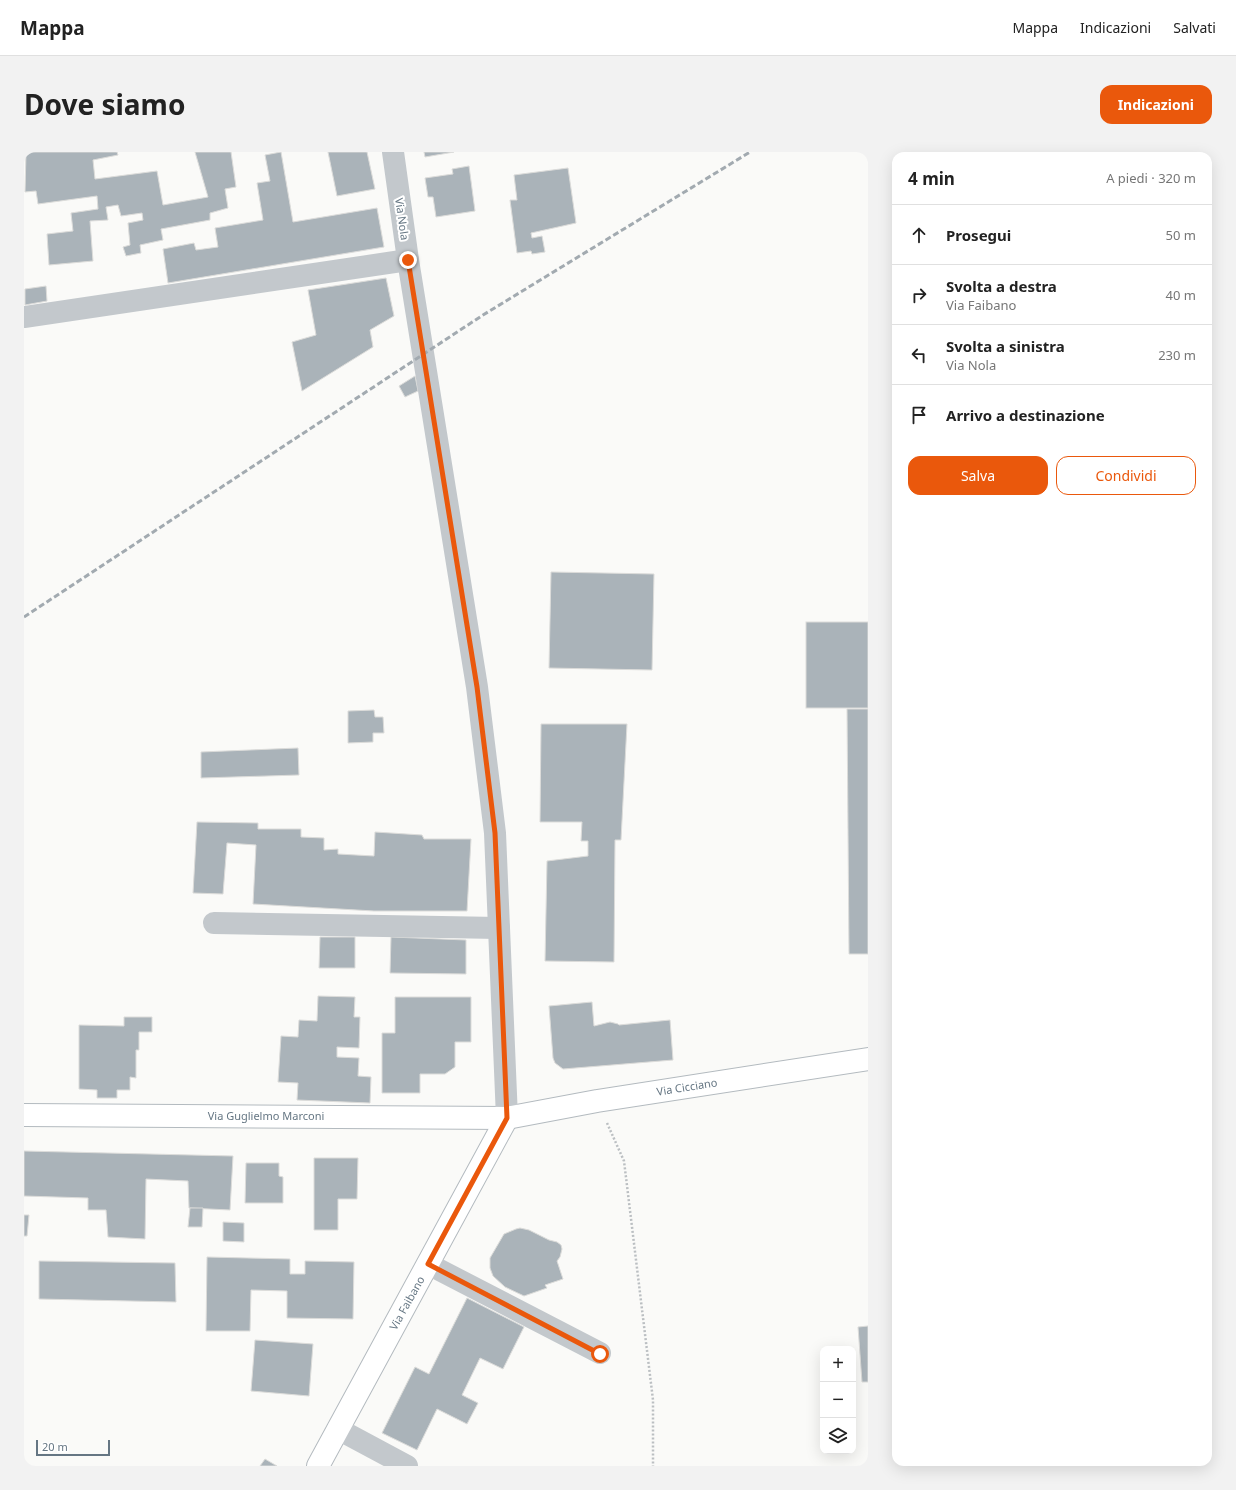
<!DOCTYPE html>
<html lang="it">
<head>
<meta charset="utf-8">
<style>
	:root { --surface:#fff; --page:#f2f2f2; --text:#222; --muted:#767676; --line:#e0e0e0; --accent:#ea580c }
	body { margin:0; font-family:"Noto Sans",sans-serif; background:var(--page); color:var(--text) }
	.controls { position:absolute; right:12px; bottom:12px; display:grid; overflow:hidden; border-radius:8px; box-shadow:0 4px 16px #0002 }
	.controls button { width:36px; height:36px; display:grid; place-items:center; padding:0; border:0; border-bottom:1px solid var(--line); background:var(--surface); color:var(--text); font:20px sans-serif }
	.scale { position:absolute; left:12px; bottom:10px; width:74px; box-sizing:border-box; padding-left:4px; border:2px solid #657683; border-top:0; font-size:11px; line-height:14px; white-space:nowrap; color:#657683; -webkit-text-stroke:3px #fff; paint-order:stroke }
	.stop { position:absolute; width:12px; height:12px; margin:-9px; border:3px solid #ea580c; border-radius:50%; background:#fff }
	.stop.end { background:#ea580c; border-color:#fff; box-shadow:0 1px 4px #0008 }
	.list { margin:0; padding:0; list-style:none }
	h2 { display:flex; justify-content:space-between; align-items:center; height:52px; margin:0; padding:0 16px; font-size:17px }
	h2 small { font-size:13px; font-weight:400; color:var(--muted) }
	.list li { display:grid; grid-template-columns:26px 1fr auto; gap:12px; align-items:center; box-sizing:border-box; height:60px; padding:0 16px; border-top:1px solid var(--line) }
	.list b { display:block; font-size:15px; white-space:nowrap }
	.list p { margin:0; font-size:13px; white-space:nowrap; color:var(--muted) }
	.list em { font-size:13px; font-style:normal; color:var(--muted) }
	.actions { display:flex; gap:8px; padding:12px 16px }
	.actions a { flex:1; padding:9px 0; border:1px solid var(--accent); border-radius:12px; text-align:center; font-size:14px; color:var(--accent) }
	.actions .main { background:var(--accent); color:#fff }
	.icon { flex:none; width:22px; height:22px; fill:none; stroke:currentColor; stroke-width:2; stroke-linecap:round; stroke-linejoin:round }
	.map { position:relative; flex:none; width:844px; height:1314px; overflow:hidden; border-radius:12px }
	header { display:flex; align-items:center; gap:24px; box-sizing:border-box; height:56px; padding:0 20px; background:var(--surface); border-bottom:1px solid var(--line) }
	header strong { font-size:19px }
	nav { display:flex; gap:22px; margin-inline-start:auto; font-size:14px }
	.intro { display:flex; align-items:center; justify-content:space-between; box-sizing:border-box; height:96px; padding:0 24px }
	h1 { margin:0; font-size:28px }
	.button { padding:10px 18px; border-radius:12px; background:var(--accent); color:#fff; font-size:14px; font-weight:700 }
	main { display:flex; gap:24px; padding:0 24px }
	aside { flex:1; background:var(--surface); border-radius:12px; box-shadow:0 4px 16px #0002 }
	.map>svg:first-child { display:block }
</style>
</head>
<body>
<header>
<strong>Mappa</strong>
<nav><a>Mappa</a><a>Indicazioni</a><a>Salvati</a></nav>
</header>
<div class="intro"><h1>Dove siamo</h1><a class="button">Indicazioni</a></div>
<main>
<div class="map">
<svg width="844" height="1314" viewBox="0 0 844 1314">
	<rect width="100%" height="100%" fill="#fafaf8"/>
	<!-- building -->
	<g fill="#aab3b9" stroke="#dcdcda">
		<path d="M2,0H93L94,3L69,8L71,27L133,19L139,53L184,45L171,0H207L212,35L201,37L204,56L186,61V68L137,77L139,88L116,93L117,101L102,104L99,95L106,93L104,71L119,68L118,61L97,64L94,53L82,55L84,68L66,69L69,109L25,113L23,82L49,79L47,61L74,57L73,44L14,52L12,39L1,40Z"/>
		<path d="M257,0L269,70L353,56L360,95L144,131L139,97L170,91L172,98L194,95L191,76L239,68L233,31L246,29L241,3Z"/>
		<path d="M304,0H343L351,37L313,44Z"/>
		<path d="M400,0H430L401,5Z"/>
		<path d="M445,14L451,59L412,65L409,45H404L401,26L429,22L428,17Z"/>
		<path d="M544,16L552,71L507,81L508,86L518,84L521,100L508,102L507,99L493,101L486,48H493L490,23Z"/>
		<path d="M362,126L370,164L346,178L349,195L278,239L268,190L292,183L284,138Z"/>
		<path d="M22,134L23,149L1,153V137Z"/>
		<path d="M391,224L394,239L381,245L375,234Z"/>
		<path d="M527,420L630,422L628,518L525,516Z"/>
		<rect x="782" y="470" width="62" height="86"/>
		<path d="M823,557H844V802H825Z"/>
		<path d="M350,558L351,565H359L360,581H349V590L324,591V559Z"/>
		<path d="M517,572H603L597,688H591L590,810L521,809L523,709L564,704V689H557L558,670H516Z"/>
		<path d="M274,596L275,623L177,626V600Z"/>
		<path d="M173,670L234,671V677H277V685L300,686V698L314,697V702L350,704L351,680L398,683L400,687H447L443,759H350L229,752L232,693L203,691L199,742L169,741Z"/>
		<path d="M296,785H331V816H295Z"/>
		<path d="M367,785L442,788V822L366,821Z"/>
		<path d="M294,844L331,845L330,865H336L335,896L313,895V905L335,906L334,924L347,925L346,951L273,948L274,931L254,930L257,884L274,885L275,868L293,869Z"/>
		<path d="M371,845H447V890H431V915L421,922H396V941H358V881H371Z"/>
		<path d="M568,850L570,874L586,870L594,872L595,873L646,868L649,908L539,917L531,911L529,906L525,854Z"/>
		<path d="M100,865H128V880H115V898H112V926L106,925V938H93V946H73V938L55,937V873L100,874Z"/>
		<path d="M0,999L209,1004L206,1058L165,1056L164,1029L122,1027L121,1087L84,1085L82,1058H64V1046L0,1044Z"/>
		<path d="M290,1006H334L333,1047H314V1078H290Z"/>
		<path d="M222,1011H255V1024L259,1025V1051H221Z"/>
		<path d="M166,1056H179L178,1075H164Z"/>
		<path d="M0,1063H5L3,1084H0Z"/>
		<path d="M199,1070L220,1071V1090L199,1089Z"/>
		<path d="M496,1076L505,1078L525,1088L533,1090L537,1093L538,1097L536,1105L533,1109L539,1127L521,1133L523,1136L500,1144L481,1135L469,1124L466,1116V1106L480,1082L492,1077Z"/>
		<path d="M183,1105L266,1107V1122H281V1109L330,1110L329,1167L263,1166V1139L227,1138L226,1179H182Z"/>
		<path d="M15,1109L151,1111L152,1150L15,1147Z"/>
		<path d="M443,1146L500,1175L479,1217L456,1206L438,1243L454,1251L443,1272L413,1257L393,1298L358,1281L391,1215L405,1222Z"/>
		<path d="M844,1174V1230H838L834,1175Z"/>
		<path d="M231,1188L289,1192L285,1244L227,1239Z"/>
		<path d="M241,1307L253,1314H236Z"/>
	</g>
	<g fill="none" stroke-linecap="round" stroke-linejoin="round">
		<defs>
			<g id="secondary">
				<path d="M0,963L483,966L573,949L844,907"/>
				<path d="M294,1314L483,966"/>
			</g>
		</defs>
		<!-- secondary casing -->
		<use href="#secondary" stroke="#b3babf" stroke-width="24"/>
		<!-- path -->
		<path stroke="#bbbfc2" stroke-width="2.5" stroke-dasharray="2 2" stroke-linecap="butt" d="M583,971L600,1009L629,1248V1314"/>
		<!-- street -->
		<g stroke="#c3c8cc" stroke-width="22">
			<path d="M369,0L384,108L453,535L471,681L483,966"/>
			<path d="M0,165L384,108"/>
			<path d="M190,771L475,776"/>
			<path d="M404,1112L576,1201"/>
			<path d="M314,1277L383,1314"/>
		</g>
		<!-- secondary -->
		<use href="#secondary" stroke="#fff" stroke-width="22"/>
		<!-- rail -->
		<path stroke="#a2aab0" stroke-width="3" stroke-dasharray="6 3" stroke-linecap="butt" d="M0,465L459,163L726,0"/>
	</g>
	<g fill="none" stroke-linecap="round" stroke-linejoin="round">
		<!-- route -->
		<path stroke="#ea580c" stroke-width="5" d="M384,108L453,535L471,681L483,966L404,1112L576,1202"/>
	</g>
	<g text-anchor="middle" stroke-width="4" stroke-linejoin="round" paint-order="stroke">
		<!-- street labels -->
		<g font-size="11" fill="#657683" stroke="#fff">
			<text transform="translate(378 67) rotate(82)" y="4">Via Nola</text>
			<text transform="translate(663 935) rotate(-9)" y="4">Via Cicciano</text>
			<text x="242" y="968">Via Guglielmo Marconi</text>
			<text transform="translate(383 1151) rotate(-61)" y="4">Via Faibano</text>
		</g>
	</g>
</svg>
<div class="controls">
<button>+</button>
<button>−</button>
<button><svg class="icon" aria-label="layers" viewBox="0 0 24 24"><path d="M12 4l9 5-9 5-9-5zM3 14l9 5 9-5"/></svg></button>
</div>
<div class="scale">20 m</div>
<div class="stop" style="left:576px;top:1202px"></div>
<div class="stop end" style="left:384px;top:108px"></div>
</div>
<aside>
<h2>4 min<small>A piedi · 320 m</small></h2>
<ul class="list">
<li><svg class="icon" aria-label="ahead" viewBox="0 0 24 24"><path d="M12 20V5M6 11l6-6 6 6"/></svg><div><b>Prosegui</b></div><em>50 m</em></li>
<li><svg class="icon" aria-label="right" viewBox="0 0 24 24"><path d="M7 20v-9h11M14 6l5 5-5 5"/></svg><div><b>Svolta a destra</b><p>Via Faibano</p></div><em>40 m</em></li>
<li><svg class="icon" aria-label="left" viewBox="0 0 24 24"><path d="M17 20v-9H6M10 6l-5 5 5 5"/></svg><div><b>Svolta a sinistra</b><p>Via Nola</p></div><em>230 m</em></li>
<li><svg class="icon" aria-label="arrive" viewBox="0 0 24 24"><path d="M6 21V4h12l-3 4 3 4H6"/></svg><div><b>Arrivo a destinazione</b></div></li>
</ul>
<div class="actions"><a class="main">Salva</a><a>Condividi</a></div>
</aside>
</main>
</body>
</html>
